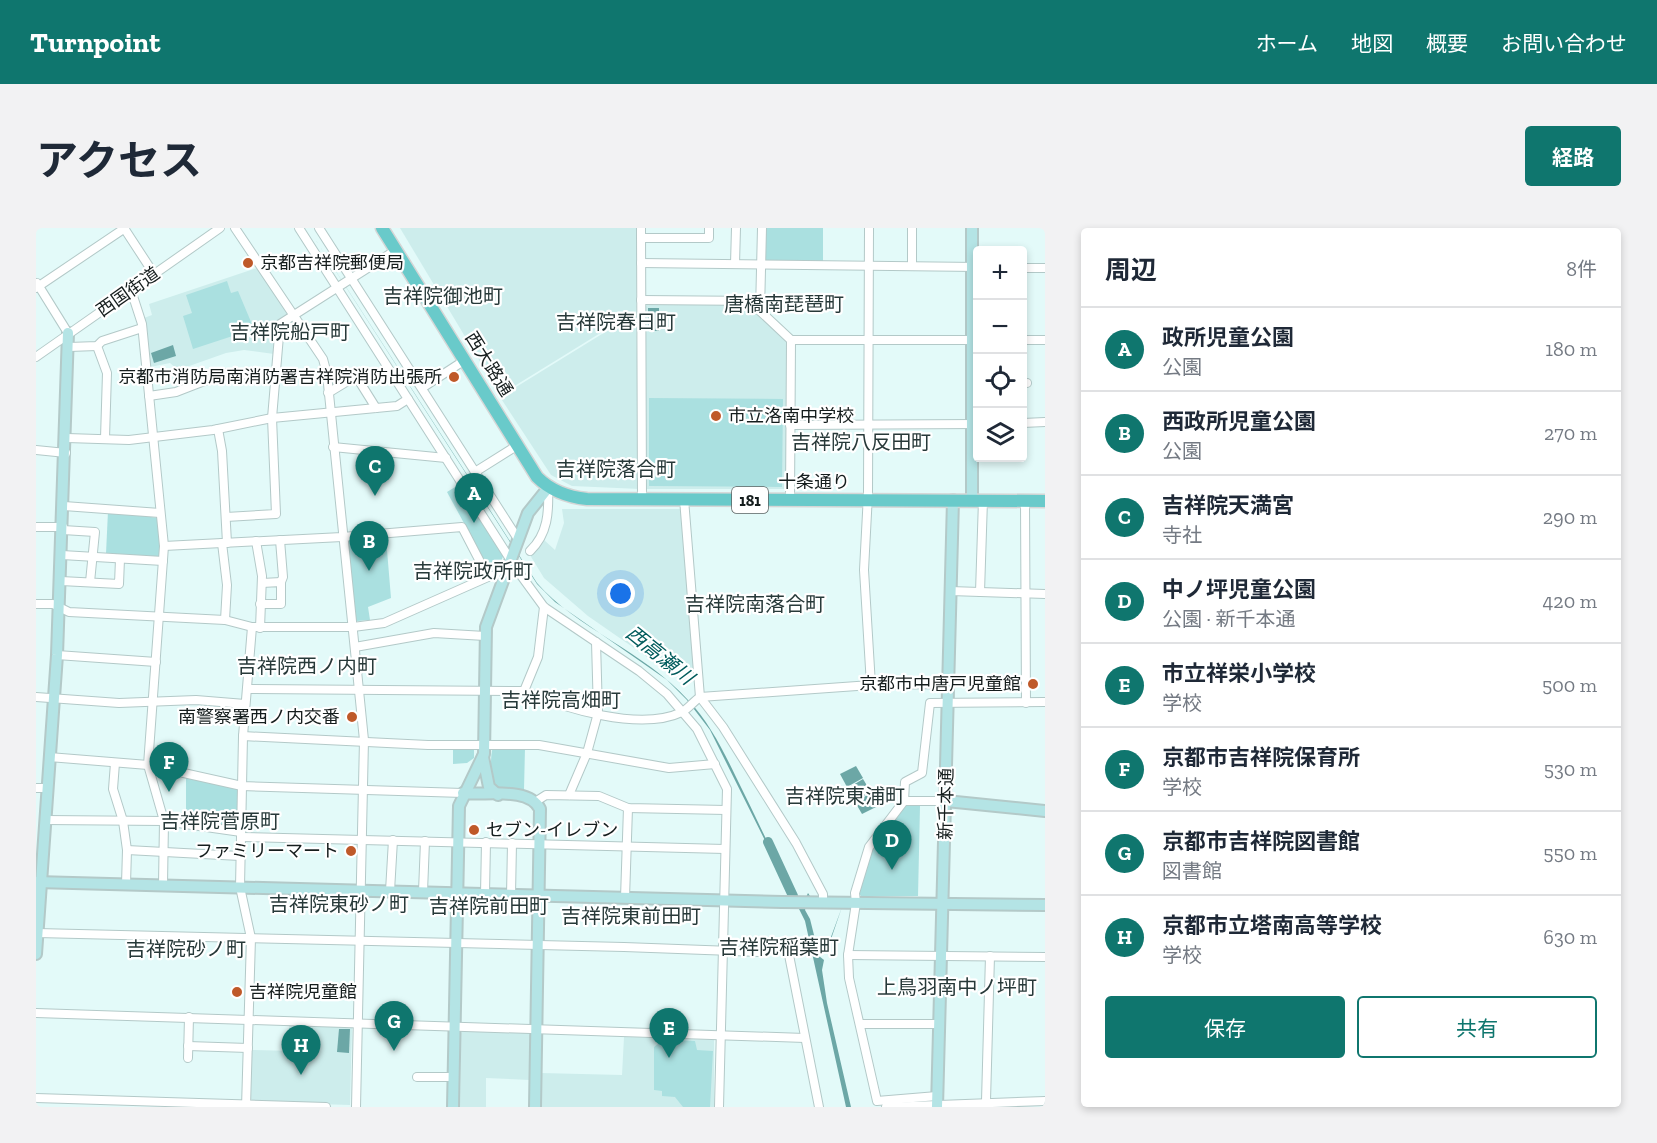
<!DOCTYPE html>
<html lang="ja">
<head>
<meta charset="utf-8">
<style>
	:root { --surface:#fff; --page:#f2f2f3; --text:#1f2937; --muted:#747a83; --line:#e0e1e3; --accent:#0f766e }
	body { margin:0; font-family:"Zilla Slab","Noto Sans JP",serif; background:var(--page); color:var(--text) }
	.controls { position:absolute; right:18px; top:18px; display:grid; overflow:hidden; border-radius:6px; box-shadow:0 3px 9px #0003 }
	.controls button { width:54px; height:54px; display:grid; place-items:center; padding:0; border:0; border-bottom:2px solid var(--line); background:var(--surface); color:var(--text); font:30px sans-serif }
	.you { position:absolute; left:585px; top:366px; width:21px; height:21px; margin:-15px; border:4px solid #fff; border-radius:50%; background:#1a73e8; box-shadow:0 0 0 9px #1a73e833 }
	.badge { display:grid; place-items:center; width:39px; height:39px; border-radius:50%; background:var(--accent); color:#fff; font-size:20px; font-weight:700 }
	.pin { position:absolute; translate:-50% -50px; filter:drop-shadow(0 2px 3px #0008) }
	.pin::after { content:''; position:absolute; top:32px; width:21px; height:18px; background:inherit; clip-path:polygon(0 0,100% 0,50% 100%) }
	.list { margin:0; padding:0; list-style:none }
	h2 { display:flex; justify-content:space-between; align-items:center; height:78px; margin:0; padding:0 24px; font-size:26px }
	h2 small { font-size:20px; font-weight:400; color:var(--muted) }
	.list li { display:grid; grid-template-columns:39px 1fr auto; gap:18px; align-items:center; box-sizing:border-box; height:84px; padding:0 24px; border-top:2px solid var(--line) }
	.list b { display:block; font-size:22px; white-space:nowrap }
	.list p { margin:0; font-size:20px; white-space:nowrap; color:var(--muted) }
	.list em { font-size:20px; font-style:normal; color:var(--muted) }
	.actions { display:flex; gap:12px; padding:18px 24px }
	.actions a { flex:1; padding:14px 0; border:2px solid var(--accent); border-radius:6px; text-align:center; font-size:21px; color:var(--accent) }
	.actions .main { background:var(--accent); color:#fff }
	.icon { flex:none; width:33px; height:33px; fill:none; stroke:currentColor; stroke-width:2; stroke-linecap:round; stroke-linejoin:round }
	.map { position:relative; flex:none; width:1009px; height:879px; overflow:hidden; border-radius:6px }
	header { display:flex; align-items:center; gap:36px; box-sizing:border-box; height:84px; padding:0 30px; background:var(--accent); color:#fff }
	header strong { font-size:28px }
	nav { display:flex; gap:33px; margin-inline-start:auto; font-size:21px }
	.intro { display:flex; align-items:center; justify-content:space-between; box-sizing:border-box; height:144px; padding:0 36px }
	h1 { margin:0; font-size:42px }
	.button { padding:15px 27px; border-radius:6px; background:var(--accent); color:#fff; font-size:21px; font-weight:700 }
	main { display:flex; gap:36px; padding:0 36px }
	aside { flex:1; background:var(--surface); border-radius:6px; box-shadow:0 3px 9px #0003 }
	.map>svg:first-child { display:block }
</style>
</head>
<body>
<header>
<strong>Turnpoint</strong>
<nav><a>ホーム</a><a>地図</a><a>概要</a><a>お問い合わせ</a></nav>
</header>
<div class="intro"><h1>アクセス</h1><a class="button">経路</a></div>
<main>
<div class="map">
<svg width="1009" height="879" viewBox="0 0 1009 879">
	<rect width="100%" height="100%" fill="#e3faf9"/>
	<!-- built -->
	<g fill="#cdedec">
		<path d="M364,0H601L600,83L464,167Z"/>
		<path d="M221,40L252,85L244,94L238,126L208,122L190,125L142,142L134,135L114,139L108,90L116,87L113,76Z"/>
		<path d="M612,76L714,77L750,114V261H610L609,79Z"/>
		<path d="M600,85L604,261L536,258L515,247L464,169Z"/>
		<path d="M526,281H647L659,443L637,447L552,388L508,350L494,327L508,312L519,322L528,295Z"/>
		<path d="M253,797L316,799L314,877L218,874L215,871L216,822L257,823Z"/>
		<path d="M427,802L492,805L495,808L494,852L450,850V879H424L425,805Z"/>
		<path d="M588,809L678,812V879H504L505,845L586,847Z"/>
	</g>
	<!-- green -->
	<g fill="#aae0e0">
		<path d="M729,0H787V35L731,34L729,32Z"/>
		<path d="M191,53L195,65L202,63L218,101L157,121L147,88L156,85L150,67Z"/>
		<path d="M613,170L747,171L746,259L613,258Z"/>
		<path d="M424,256L468,326L464,336L453,341L411,264Z"/>
		<path d="M72,283L122,290L125,328L122,331L70,326Z"/>
		<path d="M350,310L355,370L332,379L334,392L321,393L318,392L310,315L313,312Z"/>
		<path d="M417,519L438,520V530L431,535L417,536Z"/>
		<path d="M457,519L489,520L488,562C466,562 455,566 455,539C455,532 455,525 457,519Z"/>
		<path d="M150,549L200,560L203,564L202,598L198,601L150,593Z"/>
		<path d="M869,576L884,578L882,668H825L821,664L837,621Z"/>
		<path d="M636,812L659,813L661,822L677,823L674,879H647L639,869L626,868V863L618,862V819L622,816H633Z"/>
	</g>
	<!-- water -->
	<g fill="#6ca7a6">
		<path d="M272,0L501,355C540,400 609,424 652,472C673,494 687,522 700,549C722,593 742,638 765,680L772,665L774,668L769,682L774,691L783,727L792,717L806,679L793,717L783,728L788,732L786,742L791,775L815,879H810L769,693L674,502L651,472L631,452L519,374L501,356Z"/>
		<rect x="612" y="80" width="11" height="23"/>
		<path d="M137,117L140,128L118,135L115,125Z"/>
		<path d="M820,538L827,550L811,559L804,546Z"/>
		<path d="M827,551L835,564L819,573L812,560Z"/>
		<path d="M835,565L842,578L826,586L819,574Z"/>
		<path d="M303,801H314L313,825L301,824Z"/>
	</g>
	<g fill="none" stroke-linecap="round" stroke-linejoin="round">
		<!-- river -->
		<path stroke="#6ca7a6" stroke-width="10" d="M732,614L757,668"/>
		<defs>
			<g id="street">
				<path d="M88,0L118,46"/>
				<path d="M199,0L287,131L291,146L328,512L320,879"/>
				<path d="M263,0L481,342L508,379L603,443L631,466L661,501L691,561L683,879"/>
				<path d="M283,0L482,311"/>
				<path d="M605,0L606,271"/>
				<path d="M726,0L724,83L755,112L754,272"/>
				<path d="M833,0L832,266L828,342L835,457"/>
				<path d="M876,0V38"/>
				<path d="M605,10H673V0"/>
				<path d="M605,35L942,39"/>
				<path d="M699,36L700,0"/>
				<path d="M987,40H1009"/>
				<path d="M1,55L32,105"/>
				<path d="M0,60L89,0"/>
				<path d="M95,62L106,96L128,318L112,537L128,593L127,657"/>
				<path d="M605,72L724,73"/>
				<path d="M755,112H942"/>
				<path d="M987,112H1009"/>
				<path d="M61,118L71,145L69,210"/>
				<path d="M33,119L61,118L66,113L106,100"/>
				<path d="M0,129L184,0"/>
				<path d="M987,155H991"/>
				<path d="M386,160L429,132"/>
				<path d="M292,165L320,148L340,180"/>
				<path d="M113,168L140,164L189,145L239,149"/>
				<path d="M987,195L1009,194"/>
				<path d="M754,197L942,196"/>
				<path d="M182,201L186,223L191,315"/>
				<path d="M31,210L93,212L177,202L236,190L361,178L372,171"/>
				<path d="M297,219L410,230"/>
				<path d="M0,222L30,225"/>
				<path d="M439,244L482,217"/>
				<path d="M648,271L664,469L687,499L760,615L787,666V674"/>
				<path d="M989,273L990,475"/>
				<path d="M28,278L124,285"/>
				<path d="M190,289L240,286L236,190L244,96L360,22"/>
				<path d="M0,299H27"/>
				<path d="M27,302L59,304L54,354"/>
				<path d="M244,312L247,349L245,354"/>
				<path d="M220,313L226,348L224,400"/>
				<path d="M186,315L191,357L189,392"/>
				<path d="M128,318L306,309L426,299L452,349"/>
				<path d="M494,323C512,306 513,284 512,260"/>
				<path d="M26,327L127,333"/>
				<path d="M25,353L83,356L84,331"/>
				<path d="M914,363L1009,366"/>
				<path d="M944,364L947,272"/>
				<path d="M0,376H17L33,384L189,392L216,399H317L348,395L452,349L468,345"/>
				<path d="M224,376H245V354L226,355"/>
				<path d="M319,419L398,405L449,408"/>
				<path d="M21,427L120,434"/>
				<path d="M211,461L488,463C528,480 604,504 646,484C652,481 658,473 664,469L835,457L912,456"/>
				<path d="M488,463L502,429L508,379"/>
				<path d="M0,469L83,475L160,472L209,476"/>
				<path d="M207,508L392,517H503L633,540L679,536"/>
				<path d="M13,529L112,537L206,558L427,565"/>
				<path d="M79,535L77,561L87,593L91,622L90,656"/>
				<path d="M0,560H11"/>
				<path d="M533,567L551,525L562,485L560,414"/>
				<path d="M868,573L869,554L886,545L894,475L1009,474"/>
				<path d="M499,574L510,567L563,568L592,580L690,582"/>
				<path d="M9,592L128,593L205,604"/>
				<path d="M205,609L689,621"/>
				<path d="M91,622L204,628"/>
				<path d="M354,663L357,612"/>
				<path d="M387,664L389,613"/>
				<path d="M449,666L450,614"/>
				<path d="M475,667L476,615"/>
				<path d="M589,670L592,580"/>
				<path d="M1,705L588,719L723,724L751,717L783,879"/>
				<path d="M812,727L1009,729"/>
				<path d="M0,785L769,810"/>
				<path d="M824,796H904"/>
				<path d="M152,818L212,820"/>
				<path d="M152,830L153,789"/>
				<path d="M381,849H417"/>
				<path d="M901,868L841,873L813,750L812,727L820,675L819,665L833,619L868,573H910"/>
				<path d="M0,870L290,879"/>
				<path d="M950,873L954,728"/>
				<path d="M210,879L215,710L204,659L207,508L216,399"/>
				<path d="M850,879L1009,873"/>
			</g>
			<g id="secondary">
				<path d="M936,0V272"/>
				<path d="M447,529L453,559L462,567"/>
				<path d="M427,565C448,568 493,558 504,581L499,879"/>
				<path d="M910,573L1009,583"/>
				<path d="M0,654L746,674L1009,677"/>
				<path d="M0,726L21,427L32,105"/>
				<path d="M417,879L423,578L448,526L450,399L492,285L512,260"/>
				<path d="M901,879L917,272"/>
			</g>
			<path id="primary" d="M346,0L501,249C515,263 531,269 551,271L1009,273"/>
		</defs>
		<!-- street casing -->
		<use href="#street" stroke="#b3c9c8" stroke-width="10"/>
		<!-- secondary casing -->
		<use href="#secondary" stroke="#b3c9c8" stroke-width="14"/>
		<!-- primary casing -->
		<use href="#primary" stroke="#d5d6d6" stroke-width="15"/>
		<!-- street -->
		<use href="#street" stroke="#fff" stroke-width="8"/>
		<!-- secondary -->
		<use href="#secondary" stroke="#b4e4e5" stroke-width="10"/>
		<!-- primary -->
		<use href="#primary" stroke="#69caca" stroke-width="12"/>
	</g>
	<!-- markers -->
	<g fill="#bf5929" stroke="#fff" stroke-width="2">
		<circle cx="212" cy="35" r="6"/>
		<circle cx="418" cy="149" r="6"/>
		<circle cx="680" cy="188" r="6"/>
		<circle cx="997" cy="456" r="6"/>
		<circle cx="316" cy="489" r="6"/>
		<circle cx="438" cy="602" r="6"/>
		<circle cx="315" cy="623" r="6"/>
		<circle cx="201" cy="764" r="6"/>
	</g>
	<g text-anchor="middle" stroke-width="4.5" stroke-linejoin="round" paint-order="stroke">
		<!-- shield labels -->
		<rect fill="#fff" stroke="#5b6161" stroke-width="1.5" x="696" y="259" width="36" height="26" rx="4.5"/>
		<g font-size="16" font-weight="bold" fill="#151d1d">
			<text x="714" y="278">181</text>
		</g>
		<!-- poi labels -->
		<g font-size="18" fill="#151d1d" stroke="#fff" text-anchor="start">
			<text x="224" y="41">京都吉祥院郵便局</text>
			<text x="406" y="155" text-anchor="end">京都市消防局南消防署吉祥院消防出張所</text>
			<text x="692" y="194">市立洛南中学校</text>
			<text x="985" y="462" text-anchor="end">京都市中唐戸児童館</text>
			<text x="304" y="495" text-anchor="end">南警察署西ノ内交番</text>
			<text x="450" y="608">セブン-イレブン</text>
			<text x="303" y="629" text-anchor="end">ファミリーマート</text>
			<text x="213" y="770">吉祥院児童館</text>
		</g>
		<!-- street labels -->
		<g font-size="18" fill="#151d1d" stroke="#fff">
			<text transform="translate(92 64) rotate(-35)" y="6">西国街道</text>
			<text transform="translate(453 136) rotate(58)" y="6">西大路通</text>
			<text x="778" y="260">十条通り</text>
			<text transform="translate(910 576) rotate(-89)" y="6">新千本通</text>
		</g>
		<!-- neighbourhood labels -->
		<g font-size="20" fill="#273939" stroke="#fff">
			<text x="407" y="75">吉祥院御池町</text>
			<text x="748" y="83">唐橋南琵琶町</text>
			<text x="580" y="101">吉祥院春日町</text>
			<text x="254" y="111">吉祥院船戸町</text>
			<text x="825" y="221">吉祥院八反田町</text>
			<text x="580" y="248">吉祥院落合町</text>
			<text x="437" y="350">吉祥院政所町</text>
			<text x="719" y="383">吉祥院南落合町</text>
			<text x="271" y="445">吉祥院西ノ内町</text>
			<text x="525" y="479">吉祥院高畑町</text>
			<text x="809" y="575">吉祥院東浦町</text>
			<text x="184" y="600">吉祥院菅原町</text>
			<text x="303" y="683">吉祥院東砂ノ町</text>
			<text x="453" y="685">吉祥院前田町</text>
			<text x="595" y="695">吉祥院東前田町</text>
			<text x="743" y="726">吉祥院稲葉町</text>
			<text x="150" y="728">吉祥院砂ノ町</text>
			<text x="921" y="766">上鳥羽南中ノ坪町</text>
		</g>
		<!-- water labels -->
		<g font-size="20" font-style="italic" fill="#015b5c" stroke="#fff">
			<text transform="translate(624 427) rotate(39)" y="7">西高瀬川</text>
		</g>
	</g>
</svg>
<div class="controls">
<button>+</button>
<button>−</button>
<button><svg class="icon" aria-label="locate" viewBox="0 0 24 24"><circle cx="12" cy="12" r="6"/><path d="M12 2v4M12 18v4M2 12h4M18 12h4"/></svg></button>
<button><svg class="icon" aria-label="layers" viewBox="0 0 24 24"><path d="M12 4l9 5-9 5-9-5zM3 14l9 5 9-5"/></svg></button>
</div>
<div class="you"></div>
<div class="pin badge" style="left:438px;top:295px">A</div>
<div class="pin badge" style="left:333px;top:343px">B</div>
<div class="pin badge" style="left:339px;top:268px">C</div>
<div class="pin badge" style="left:856px;top:642px">D</div>
<div class="pin badge" style="left:633px;top:830px">E</div>
<div class="pin badge" style="left:133px;top:564px">F</div>
<div class="pin badge" style="left:358px;top:823px">G</div>
<div class="pin badge" style="left:265px;top:847px">H</div>
</div>
<aside>
<h2>周辺<small>8件</small></h2>
<ul class="list">
<li><span class="badge">A</span><div><b>政所児童公園</b><p>公園</p></div><em>180 m</em></li>
<li><span class="badge">B</span><div><b>西政所児童公園</b><p>公園</p></div><em>270 m</em></li>
<li><span class="badge">C</span><div><b>吉祥院天満宮</b><p>寺社</p></div><em>290 m</em></li>
<li><span class="badge">D</span><div><b>中ノ坪児童公園</b><p>公園 · 新千本通</p></div><em>420 m</em></li>
<li><span class="badge">E</span><div><b>市立祥栄小学校</b><p>学校</p></div><em>500 m</em></li>
<li><span class="badge">F</span><div><b>京都市吉祥院保育所</b><p>学校</p></div><em>530 m</em></li>
<li><span class="badge">G</span><div><b>京都市吉祥院図書館</b><p>図書館</p></div><em>550 m</em></li>
<li><span class="badge">H</span><div><b>京都市立塔南高等学校</b><p>学校</p></div><em>630 m</em></li>
</ul>
<div class="actions"><a class="main">保存</a><a>共有</a></div>
</aside>
</main>
</body>
</html>
